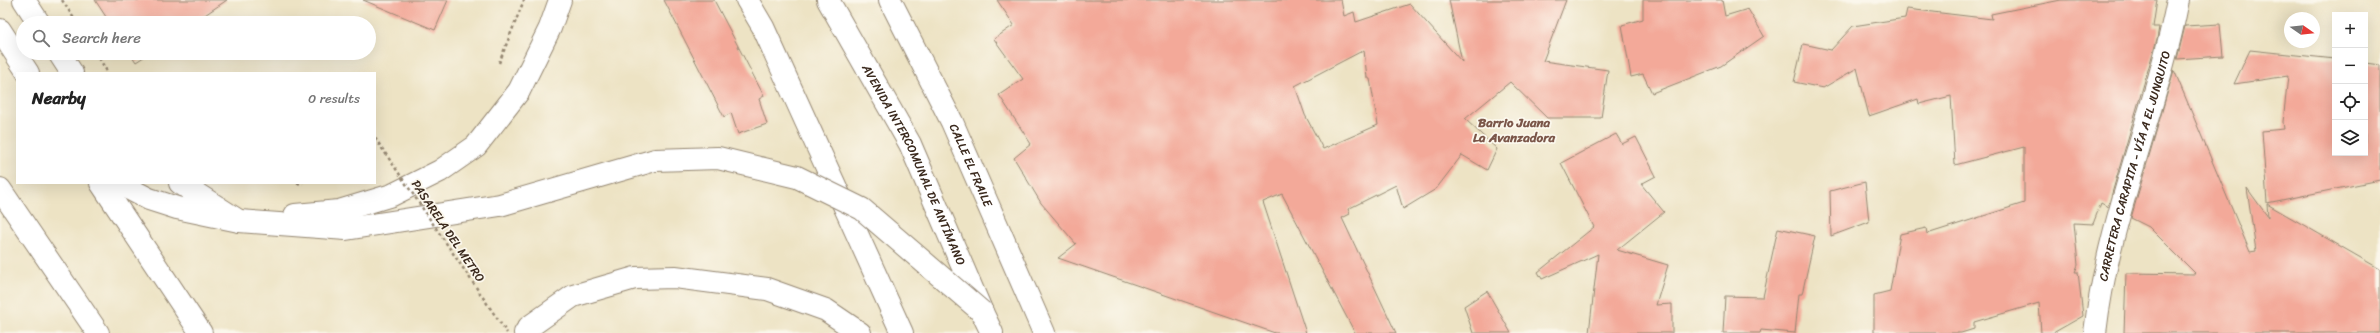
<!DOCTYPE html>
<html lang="en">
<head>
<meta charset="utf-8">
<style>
	:root { --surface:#fff; --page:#f2f2f2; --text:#222; --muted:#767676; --line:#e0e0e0 }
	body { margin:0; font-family:Sriracha,sans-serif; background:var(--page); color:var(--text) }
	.controls { position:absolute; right:12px; top:12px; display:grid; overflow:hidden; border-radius:0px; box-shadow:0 4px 16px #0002 }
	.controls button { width:36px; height:36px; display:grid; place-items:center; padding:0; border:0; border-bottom:1px solid var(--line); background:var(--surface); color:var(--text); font:20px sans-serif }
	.compass { position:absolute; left:2284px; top:12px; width:36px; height:36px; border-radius:50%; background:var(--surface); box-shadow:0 4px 16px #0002; rotate:104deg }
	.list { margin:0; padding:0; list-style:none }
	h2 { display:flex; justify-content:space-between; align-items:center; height:52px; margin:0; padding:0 16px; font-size:17px }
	h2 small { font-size:13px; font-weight:400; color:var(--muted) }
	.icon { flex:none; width:22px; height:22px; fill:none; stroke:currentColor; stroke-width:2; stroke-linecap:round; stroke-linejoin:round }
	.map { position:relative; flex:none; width:2380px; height:333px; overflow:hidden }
	.search { position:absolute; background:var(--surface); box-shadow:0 4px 16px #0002; left:16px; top:16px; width:360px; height:44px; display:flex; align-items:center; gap:10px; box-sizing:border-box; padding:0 14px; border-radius:22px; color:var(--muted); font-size:15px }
	.panel { position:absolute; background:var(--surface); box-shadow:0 4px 16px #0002; left:16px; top:72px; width:360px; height:112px; border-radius:0px }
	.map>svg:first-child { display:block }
</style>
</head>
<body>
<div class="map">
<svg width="2380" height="333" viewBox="0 0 2380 333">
	<rect width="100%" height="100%" fill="#fbf7ec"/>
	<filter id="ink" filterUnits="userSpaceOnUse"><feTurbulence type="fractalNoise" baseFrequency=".025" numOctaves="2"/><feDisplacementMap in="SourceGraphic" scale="8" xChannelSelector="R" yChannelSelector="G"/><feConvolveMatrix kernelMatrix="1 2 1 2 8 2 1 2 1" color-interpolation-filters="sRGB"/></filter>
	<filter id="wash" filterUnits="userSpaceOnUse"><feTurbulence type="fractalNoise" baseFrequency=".012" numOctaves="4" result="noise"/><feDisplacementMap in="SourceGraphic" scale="16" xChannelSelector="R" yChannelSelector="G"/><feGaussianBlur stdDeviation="0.9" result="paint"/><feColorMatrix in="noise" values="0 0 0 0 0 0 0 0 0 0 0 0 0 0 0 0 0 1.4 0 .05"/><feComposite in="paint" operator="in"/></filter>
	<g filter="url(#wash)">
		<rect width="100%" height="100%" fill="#ede3c4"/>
		<g id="blocks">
			<!-- building -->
			<g fill="#f3a999" fill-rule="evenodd">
				<path d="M95,0H227L193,23H110Z"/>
				<path d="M363,0H448L435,30Z"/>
				<path d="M664,0H714L764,96L759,99L767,124L738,134L731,113L724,117Z"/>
				<path d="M997,0H1341L1344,16L1354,12L1356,22L1410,4L1462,62L1449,0H1566L1543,61L1608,70L1601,118H1547L1510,82L1465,119L1497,149L1487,170L1462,155L1436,189L1403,209L1396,185L1348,209L1350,214L1342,218L1396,333H1355L1282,194L1263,202L1306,333H1275L1058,258L1076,244L1041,203L1014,158L1031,144L999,95L1023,79L994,39L1014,25ZM1364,50L1367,78L1370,79L1378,125L1323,149L1305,115L1295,86Z"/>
				<path d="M1643,0H1722L1725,16L1748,9L1764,36L1721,66L1652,93L1643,74L1631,77L1622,25L1643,19Z"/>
				<path d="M2061,0H2157L2153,27H2159L2157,39L2108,207L2101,203L2093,224L2074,223L2078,265L2075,272H2078L2083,316L2053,333H2041L2039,303L1974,322V329L1961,333H1874V295L1890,291L1900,234L1926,228L1927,234L2024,203V147L1955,165L1951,96L1919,104L1918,99L1869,116L1857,68L1823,88L1794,82L1803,44L1831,50L1853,26L1905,18L1907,9L1992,19L1991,14Z"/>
				<path d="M2220,24L2223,56L2177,59L2185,26Z"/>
				<path d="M2250,50L2335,59V153H2365V63L2380,65V180L2267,203L2262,131L2284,129L2283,122L2288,76L2234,84Z"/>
				<path d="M130,53H150L136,62Z"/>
				<path d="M2174,70L2250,252L2256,251L2247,188L2268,217L2267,204L2380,269V333H2124L2126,273L2196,274L2149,227L2131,218Z"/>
				<path d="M1616,134L1622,144L1636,137L1656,176L1641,184L1664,212L1617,250L1668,265L1656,305L1672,304V333H1589L1598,254L1542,279L1538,272L1594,227L1561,163Z"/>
				<path d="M1865,182L1869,222L1831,236L1830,191Z"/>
				<path d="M1778,228L1815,236L1802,294H1799L1795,333L1761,330L1760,333H1723L1725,296L1763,297Z"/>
				<path d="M1487,291L1511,333H1473L1464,306Z"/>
			</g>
		</g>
	</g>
	<g filter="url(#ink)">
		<use href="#blocks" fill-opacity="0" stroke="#948671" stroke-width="1"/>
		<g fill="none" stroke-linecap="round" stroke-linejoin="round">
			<defs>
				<g id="minor">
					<path d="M24,0L39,23"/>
					<path d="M747,0L763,27L902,333"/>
					<path id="s1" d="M828,0L910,144L982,312"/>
					<path id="s2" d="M890,0L952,122L1044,333"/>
					<path d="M59,53L72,73"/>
					<path d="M180,183L239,221"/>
					<path id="s3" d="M2095,333C2108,218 2156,113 2178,0"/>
				</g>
				<path id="major" d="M982,312L992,333"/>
				<g id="highway">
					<path d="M0,30L28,73"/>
					<path d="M101,183L201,333"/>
					<path d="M118,183L149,199L177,208L239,221L346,229L500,205L655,160"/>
					<path d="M0,189L98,333"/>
					<path d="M295,215L339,211L392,195L440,171L476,146L519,91L550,28L560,0"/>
					<path d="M525,333L529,327L573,296L635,278L675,277L767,289L826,310L860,333"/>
				</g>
			</defs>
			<!-- minor casing -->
			<use href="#minor" stroke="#948671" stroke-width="24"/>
			<!-- major casing -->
			<use href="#major" stroke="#948671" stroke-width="24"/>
			<!-- highway casing -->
			<use href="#highway" stroke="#948671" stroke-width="24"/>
			<!-- path -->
			<g stroke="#948671" stroke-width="2.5" stroke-dasharray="3 3" stroke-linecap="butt">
				<path d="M62,0L77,23"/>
				<path d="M96,53L108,73"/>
				<path d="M499,63L524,0"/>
				<path d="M297,183L303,184"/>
			</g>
			<!-- minor -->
			<use href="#minor" stroke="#fff" stroke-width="22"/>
			<!-- major -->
			<use href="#major" stroke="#fff" stroke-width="22"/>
			<!-- highway -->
			<use href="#highway" stroke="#fff" stroke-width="22"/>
			<defs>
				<path id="highway-bridge" d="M655,160L718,158L797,177L862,209L982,312"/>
			</defs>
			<!-- highway-bridge casing -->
			<use href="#highway-bridge" stroke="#948671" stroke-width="24" stroke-linecap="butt"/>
			<!-- path-bridge -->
			<path stroke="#948671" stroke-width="2.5" stroke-dasharray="3 3" stroke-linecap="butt" d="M375,138L507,333"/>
			<!-- highway-bridge -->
			<use href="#highway-bridge" stroke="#fff" stroke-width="22"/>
		</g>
	</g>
	<g text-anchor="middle" stroke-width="3.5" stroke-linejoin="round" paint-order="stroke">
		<!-- street labels -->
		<g font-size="12" fill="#3b2a1e" stroke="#fbf7ec">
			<text dy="4" stroke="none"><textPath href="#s1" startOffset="186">AVENIDA INTERCOMUNAL DE ANTÍMANO</textPath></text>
			<text dy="4" stroke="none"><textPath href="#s2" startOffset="184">CALLE EL FRAILE</textPath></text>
			<text dy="4" stroke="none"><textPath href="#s3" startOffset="172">CARRETERA CARAPITA - VÍA A EL JUNQUITO</textPath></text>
			<text transform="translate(448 231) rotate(56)" y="4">PASARELA DEL METRO</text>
		</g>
		<!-- neighbourhood labels -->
		<g font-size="13" font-weight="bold" fill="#7b5649" stroke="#fbf7ec">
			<text x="1514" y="127">Barrio Juana<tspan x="1514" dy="15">La Avanzadora</tspan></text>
		</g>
	</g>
</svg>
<div class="controls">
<button>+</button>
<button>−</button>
<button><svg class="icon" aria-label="locate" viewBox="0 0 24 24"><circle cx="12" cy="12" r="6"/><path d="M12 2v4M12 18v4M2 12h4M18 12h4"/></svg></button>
<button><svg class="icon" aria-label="layers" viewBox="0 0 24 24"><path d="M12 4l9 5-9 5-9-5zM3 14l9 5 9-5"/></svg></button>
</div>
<svg class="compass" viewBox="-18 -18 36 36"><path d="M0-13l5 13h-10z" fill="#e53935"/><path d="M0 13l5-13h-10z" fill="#767676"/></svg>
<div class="search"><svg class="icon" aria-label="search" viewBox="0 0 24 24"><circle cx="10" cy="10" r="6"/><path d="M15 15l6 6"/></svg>Search here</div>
<section class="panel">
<h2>Nearby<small>0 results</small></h2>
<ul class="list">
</ul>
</section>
</div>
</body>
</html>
